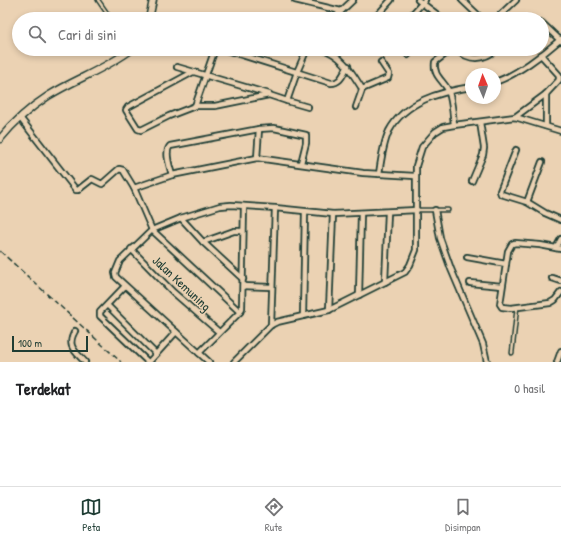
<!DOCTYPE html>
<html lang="id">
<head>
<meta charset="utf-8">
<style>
	:root { --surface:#fff; --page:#f2f2f2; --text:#202124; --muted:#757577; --line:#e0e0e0; --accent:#1f3d34 }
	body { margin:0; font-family:"Patrick Hand",sans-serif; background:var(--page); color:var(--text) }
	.compass { position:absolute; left:465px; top:68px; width:36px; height:36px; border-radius:50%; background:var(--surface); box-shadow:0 2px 6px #0003; rotate:358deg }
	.scale { position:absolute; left:12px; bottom:10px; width:76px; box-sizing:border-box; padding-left:4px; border:2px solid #1f3d34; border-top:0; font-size:11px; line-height:14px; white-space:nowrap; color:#1f3d34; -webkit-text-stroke:3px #ebd2b3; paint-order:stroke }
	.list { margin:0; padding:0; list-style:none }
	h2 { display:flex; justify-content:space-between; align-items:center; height:52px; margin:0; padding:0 16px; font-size:17px }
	h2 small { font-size:13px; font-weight:400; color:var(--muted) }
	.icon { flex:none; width:22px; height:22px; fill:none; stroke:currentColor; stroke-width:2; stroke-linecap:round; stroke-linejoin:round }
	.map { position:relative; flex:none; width:561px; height:362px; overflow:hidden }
	.search { position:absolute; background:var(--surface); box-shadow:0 2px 6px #0003; left:12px; right:12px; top:12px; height:44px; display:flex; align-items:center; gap:10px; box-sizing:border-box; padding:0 14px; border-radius:22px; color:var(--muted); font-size:15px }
	.sheet { height:124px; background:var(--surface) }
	nav { display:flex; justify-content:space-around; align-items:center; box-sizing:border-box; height:56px; border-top:1px solid var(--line); background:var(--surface); font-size:11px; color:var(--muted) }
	nav a { display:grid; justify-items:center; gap:2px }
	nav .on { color:var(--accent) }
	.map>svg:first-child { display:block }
</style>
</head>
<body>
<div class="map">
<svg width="561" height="362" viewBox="0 0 561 362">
	<rect width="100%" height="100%" fill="#ebd2b3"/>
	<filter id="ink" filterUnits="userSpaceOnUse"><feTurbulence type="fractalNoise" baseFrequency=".025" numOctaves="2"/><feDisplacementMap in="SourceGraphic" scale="8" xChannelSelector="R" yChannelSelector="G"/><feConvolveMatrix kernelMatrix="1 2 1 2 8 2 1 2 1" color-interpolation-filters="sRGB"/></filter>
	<g filter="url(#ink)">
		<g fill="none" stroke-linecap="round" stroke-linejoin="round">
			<defs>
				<g id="service">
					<path d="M98,0L111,19"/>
					<path d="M417,210H448"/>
					<path d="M512,353L517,307"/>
				</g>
				<g id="minor">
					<path d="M295,0L341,11"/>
					<path d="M418,0L443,19"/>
					<path d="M462,0L482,19"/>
					<path d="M333,19L353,0"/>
					<path d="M374,19L391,0"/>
					<path d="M408,19L425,0"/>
					<path d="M496,19L516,0"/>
					<path d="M542,23L561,41"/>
					<path d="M215,49L195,106H215L269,95L287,101L297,72L307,49"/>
					<path d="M223,49L331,83C341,83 343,74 348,66"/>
					<path d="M322,49C341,54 351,71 361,87L362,90L356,107"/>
					<path d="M452,49L435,62C433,76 443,80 448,90C452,99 453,115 454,125"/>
					<path d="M455,49C471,62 483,60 498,49"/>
					<path d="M408,55L413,49"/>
					<path d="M177,67L269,94"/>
					<path d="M193,72L128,107L126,110L138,129L141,130L169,116L195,106"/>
					<path d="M495,82C515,76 545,53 561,39"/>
					<path d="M362,89L388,78L389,74L381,62"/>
					<path d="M546,94V126"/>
					<path d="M287,101L308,107"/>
					<path d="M515,117L546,94L559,80V75L541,55"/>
					<path d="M21,119L76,190H78L92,179L102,184L119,169L123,170L134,188"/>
					<path d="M516,150L500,191L501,194L527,202L545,213L561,220"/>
					<path d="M257,158L259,129"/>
					<path d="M379,174C381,160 383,144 389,131C405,101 440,92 471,87"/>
					<path d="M172,175C170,167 164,152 170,146L259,129L274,128L306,135V143L301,163"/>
					<path d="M472,181L483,155L484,148L480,122"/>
					<path d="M527,202L542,162"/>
					<path d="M435,210L440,238L451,269L483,344L487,362"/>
					<path d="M181,218L203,242L243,279"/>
					<path d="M203,242L234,231H243"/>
					<path d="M556,248L561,239"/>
					<path d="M131,249L173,292L219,332"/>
					<path d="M561,249L540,245L515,243L512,244L508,251L500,304L502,307L511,308L550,303L555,300L561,292"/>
					<path d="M467,257L506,264"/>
					<path d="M552,278L561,281"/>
					<path d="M385,282L388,212"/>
					<path d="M470,283L502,286"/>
					<path d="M125,286L100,312V316L148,362"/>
					<path d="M243,286L271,287"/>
					<path d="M359,295L361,213"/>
					<path d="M108,306L156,354"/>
					<path d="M329,310L333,214"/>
					<path d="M240,312L152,230L134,188L172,175L257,158L363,173L415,176"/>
					<path d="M303,316L305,212"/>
					<path d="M271,325L275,208"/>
					<path d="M75,331C66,346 75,351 85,362"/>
					<path d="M199,353L240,312L242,308L244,206"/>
					<path d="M149,362L176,332"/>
					<path d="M209,362L116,277L115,273L120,261L152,230L181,218L220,206L231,205L275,208L333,214L417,210"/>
					<path d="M234,362L271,325L277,322L329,310L405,272L410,265L416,250V166L422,147L435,132L443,127L454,125L515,117L561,131"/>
					<path d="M557,362L561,351"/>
				</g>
				<g id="tertiary">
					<path d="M149,19L153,0"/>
					<path d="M0,139C13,123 31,107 48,96C75,79 106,69 132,49"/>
				</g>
			</defs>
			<!-- service casing -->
			<use href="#service" stroke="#1f3d34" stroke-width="5.5"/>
			<!-- minor casing -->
			<use href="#minor" stroke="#1f3d34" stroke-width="8"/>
			<!-- tertiary casing -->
			<use href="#tertiary" stroke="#1f3d34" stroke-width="9"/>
			<!-- service -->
			<use href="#service" stroke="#ebd2b3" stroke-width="2.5"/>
			<!-- minor -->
			<use href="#minor" stroke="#ebd2b3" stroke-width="4.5"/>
			<!-- tertiary -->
			<use href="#tertiary" stroke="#ebd2b3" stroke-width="6"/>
			<!-- rail -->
			<path stroke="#1f3d34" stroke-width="1.5" stroke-dasharray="6 3" stroke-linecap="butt" d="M0,251L121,362"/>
		</g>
	</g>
	<g text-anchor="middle" stroke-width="3" stroke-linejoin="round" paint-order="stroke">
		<!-- street labels -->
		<g font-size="13" fill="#1f3d34" stroke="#ebd2b3">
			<text transform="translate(182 283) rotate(43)" y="5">Jalan Kemuning</text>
		</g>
	</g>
</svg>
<svg class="compass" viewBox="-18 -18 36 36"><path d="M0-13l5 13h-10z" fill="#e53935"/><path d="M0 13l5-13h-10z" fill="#757577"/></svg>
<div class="scale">100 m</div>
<div class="search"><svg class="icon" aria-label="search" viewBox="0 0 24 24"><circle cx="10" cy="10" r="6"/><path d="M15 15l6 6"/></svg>Cari di sini</div>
</div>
<section class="sheet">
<h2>Terdekat<small>0 hasil</small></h2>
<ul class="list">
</ul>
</section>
<nav>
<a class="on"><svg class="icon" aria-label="map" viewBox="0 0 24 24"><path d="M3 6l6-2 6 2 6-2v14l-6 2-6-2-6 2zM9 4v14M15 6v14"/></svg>Peta</a>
<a><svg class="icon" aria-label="directions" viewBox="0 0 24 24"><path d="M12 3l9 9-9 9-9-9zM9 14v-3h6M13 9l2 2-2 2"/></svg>Rute</a>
<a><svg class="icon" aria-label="saved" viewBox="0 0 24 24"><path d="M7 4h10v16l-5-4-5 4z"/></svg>Disimpan</a>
</nav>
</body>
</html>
